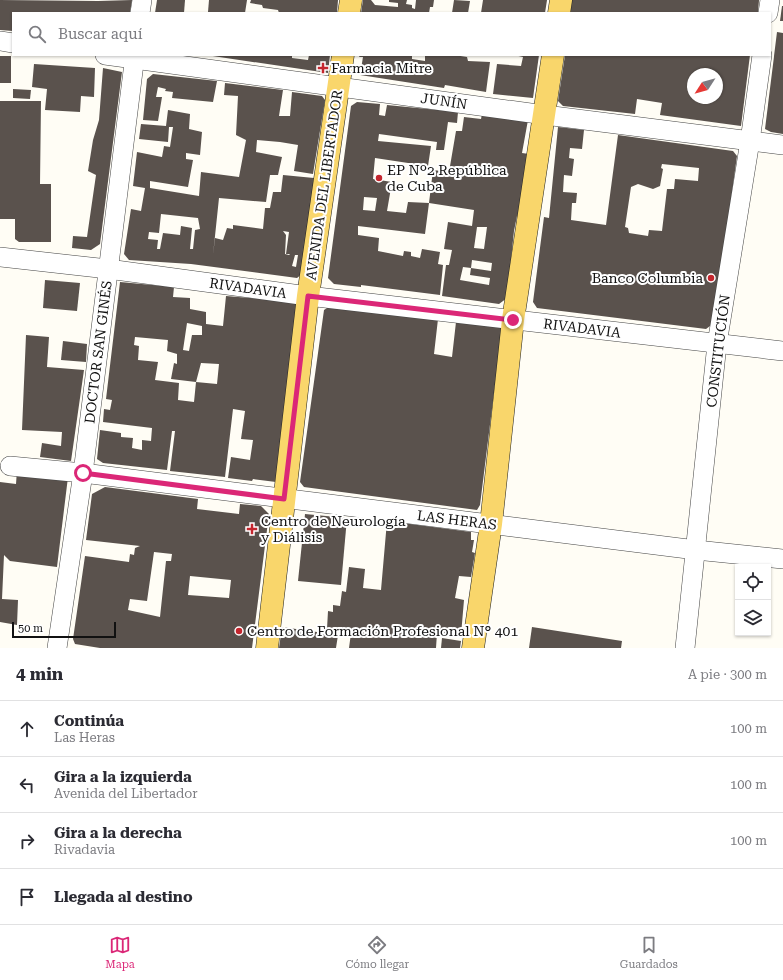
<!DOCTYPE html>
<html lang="es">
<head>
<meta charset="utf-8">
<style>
	:root { --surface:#fff; --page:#f7f7f7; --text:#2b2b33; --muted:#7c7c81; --line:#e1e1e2; --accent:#db2777 }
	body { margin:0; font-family:"Roboto Serif",serif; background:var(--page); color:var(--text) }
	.controls { position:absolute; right:12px; bottom:12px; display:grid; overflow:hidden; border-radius:0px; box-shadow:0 1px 3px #0004 }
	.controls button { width:36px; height:36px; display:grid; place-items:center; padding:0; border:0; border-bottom:1px solid var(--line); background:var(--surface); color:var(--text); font:20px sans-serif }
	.compass { position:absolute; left:687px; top:68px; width:36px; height:36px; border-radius:50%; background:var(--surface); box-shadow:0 1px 3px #0004; rotate:234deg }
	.scale { position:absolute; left:12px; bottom:10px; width:104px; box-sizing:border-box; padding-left:4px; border:2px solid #111; border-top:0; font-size:11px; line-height:14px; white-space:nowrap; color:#111; -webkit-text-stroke:3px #fff; paint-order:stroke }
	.stop { position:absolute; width:12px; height:12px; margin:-9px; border:3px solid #db2777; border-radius:50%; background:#fff }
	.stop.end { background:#db2777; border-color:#fff; box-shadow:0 1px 4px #0008 }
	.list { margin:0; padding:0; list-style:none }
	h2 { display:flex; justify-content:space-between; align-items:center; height:52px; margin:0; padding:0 16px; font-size:17px }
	h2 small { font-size:13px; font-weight:400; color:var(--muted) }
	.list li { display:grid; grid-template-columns:26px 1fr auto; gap:12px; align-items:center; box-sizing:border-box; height:56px; padding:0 16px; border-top:1px solid var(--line) }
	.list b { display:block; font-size:15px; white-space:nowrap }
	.list p { margin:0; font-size:13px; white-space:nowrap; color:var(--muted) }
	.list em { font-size:13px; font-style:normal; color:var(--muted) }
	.icon { flex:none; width:22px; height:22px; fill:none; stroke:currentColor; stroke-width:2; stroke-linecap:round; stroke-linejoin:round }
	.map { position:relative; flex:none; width:783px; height:648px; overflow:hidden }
	.search { position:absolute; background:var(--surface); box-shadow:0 1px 3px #0004; left:12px; right:12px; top:12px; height:44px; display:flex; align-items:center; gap:10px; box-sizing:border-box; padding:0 14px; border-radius:0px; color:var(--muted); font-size:15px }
	.sheet { height:276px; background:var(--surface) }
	nav { display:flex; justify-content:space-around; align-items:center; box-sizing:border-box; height:56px; border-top:1px solid var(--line); background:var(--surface); font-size:11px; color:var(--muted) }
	nav a { display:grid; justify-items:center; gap:2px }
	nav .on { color:var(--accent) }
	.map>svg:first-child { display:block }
</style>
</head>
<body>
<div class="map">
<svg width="783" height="648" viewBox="0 0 783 648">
	<rect width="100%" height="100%" fill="#fffdf5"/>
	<!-- building -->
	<g fill="#5a524d" fill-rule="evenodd">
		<path d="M0,0L98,1L132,0L130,13H13V31L0,30Z"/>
		<path d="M157,0H185L184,13H155Z"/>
		<path d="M209,0H247L245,13L208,12Z"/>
		<path d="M251,0H338L337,13H279L278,10L263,8L262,5L250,3Z"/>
		<path d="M363,0H371L375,5L398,7V3L389,2V0H407L406,4L412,5V8L415,9L416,0H434L433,7H430L429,13H361Z"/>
		<path d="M454,0L470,1L468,13H452Z"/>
		<path d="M483,0H547L545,13H481Z"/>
		<path d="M571,0H759L758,13H570Z"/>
		<path d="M782,6H783V21H780Z"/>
		<path d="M777,32L783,33V134L771,132L765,129Z"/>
		<path d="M206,55H292V58L308,60L309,55H330L328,73Z"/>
		<path d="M360,55H412V59L425,61V55H454L467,57L468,61L490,62L486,92L445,85L444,88L360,75L363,57H359Z"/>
		<path d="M514,55H539L533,98L493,94L497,64L521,66L523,57Z"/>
		<path d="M565,55H750L741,126L660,115L662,103L637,99L635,114L563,106L558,101ZM693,74H717V98H693Z"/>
		<rect x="0" y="56" width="11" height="27"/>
		<path d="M34,64L95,68L94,97L81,96L80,112L45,110L47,89L32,87Z"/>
		<path d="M103,68L122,72L100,244L91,250L72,248L73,236L87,237L96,175L88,171L93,140L99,120Z"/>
		<path d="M153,74L217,81L213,102L172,98L173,92L165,91L166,89L158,87L156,97H162L158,121L143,120L147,79Z"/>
		<path d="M225,83L283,90L279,116H290L292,92L322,96L325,100L313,174L294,171L298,145L280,142L257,140L256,152L282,157L278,175H270L266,202L219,198L213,255L215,238L223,240L227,228L233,229V225L263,229L265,208H270L273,192H281L283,175L314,178L302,274L297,278L191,264L129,260L124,254L131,209L141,211L145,188L133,186L137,152L162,157L164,146L170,147L173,127H169L168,142L139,139L141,124L166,126L168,110L190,114L189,129L202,132L200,155L186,153V159L193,160L188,187L150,181V188L199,196L201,172L239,177L246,140L236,135L238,96L224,95ZM161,214L198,218L200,229L195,230L193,249H190L192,228L181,226L180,235L163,233L160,249H157L158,240L148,239L149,232L159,233ZM283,231L289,232L286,254H290L289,255L285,254L286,235ZM295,255H298L296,267L292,266Z"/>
		<path d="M13,89L31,90L30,99L13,98Z"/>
		<path d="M0,101H41L40,184H51V242H19L15,239V219H0Z"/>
		<path d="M357,102L380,104L379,115L385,116L387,105L458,112L457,123L448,122L444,150H436L437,142L379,134L378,141L431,146L428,166L375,158L373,179L392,182L387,211L406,213L408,202L429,203L433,170L449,172L456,131H462L464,117L481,119L482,114L528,120L522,153L529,154L520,216H517L514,231L507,298L499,304L442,296L446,265H449L452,250L444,249L448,222L472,226L474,210L429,203L425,234L358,226V235L379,238L378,251L403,256L404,251L411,252V256L420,258L422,249L440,252L438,264L443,265L440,295L361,285V287L334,284L328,278L351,106ZM364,197L377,198L375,211L363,210ZM477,227H487L484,249L474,248ZM472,260L492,263L491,271L471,268L470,275L490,278L489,285L460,280L463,267L471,268Z"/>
		<path d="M558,127L584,130L582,149L570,148L569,158L574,159L572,176L564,175L563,192L577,193L576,203H572L571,220L606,225L618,135L733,151L737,156L714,323L706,329L537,308L533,302L544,217L549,218ZM662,164L699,168L698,181L675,179L674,189H667L662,231L649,230L648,236L629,233L628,228L625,227L631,187L638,184L653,189L660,186L663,169L661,168Z"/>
		<path d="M45,280L80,283L77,311L43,308Z"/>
		<path d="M120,282L174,287L173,297L190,298V309L206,312V324L223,326L226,296L295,302L301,309L276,482L253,479L252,481L228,478L231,457L250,460L253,440L241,439L245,411L233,409L225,477L170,471L175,431H172L167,470L103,463L97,459L100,430L121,433V437L133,438L132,448L142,450V440L151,441L152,428L103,422L104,409L110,410L112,400L106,399ZM187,323L202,326V335H192L189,351L183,350ZM135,337L168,340L167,351L177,354V364L174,363L171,379L196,382L201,363L219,364L217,384L196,382L194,402L178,400L179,383L155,380L158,362L138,360L139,346L134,345Z"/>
		<path d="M330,306L438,319L434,354L452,357L456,322L502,328L480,505L477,510L304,487L300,482L324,310Z"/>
		<path d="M26,335L49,337L47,367L84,370L71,461L40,457L42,443L61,446L62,432L22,430Z"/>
		<path d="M63,341L87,344L86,362L61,360Z"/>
		<path d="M17,470L68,477L57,567L10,561L4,555L2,599L18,600L17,625L0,622V482L16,484Z"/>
		<path d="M105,487L198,499L197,509L239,514L240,504L261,506L269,514L252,648H100L75,644L73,639L85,556L129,562L130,554L134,555L135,548L140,546L86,540L92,494ZM154,552L172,554L171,561H166L160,617L128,610L130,599L147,601ZM190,576L231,580L229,598L188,595Z"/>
		<path d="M305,514L347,518L341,585L298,581Z"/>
		<path d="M387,521L471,532V540H474L472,552L475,553L471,577L459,576L455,598L464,600L461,635L437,633L436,648H349L351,633L327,629L328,611L333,612V605L340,606L342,591L346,592L349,567L365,569L363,588L381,590Z"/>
		<path d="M282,627L338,635L336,648H279Z"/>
		<path d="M532,627L622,641L621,648H529Z"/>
		<path d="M442,638L461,641L460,648H441Z"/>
	</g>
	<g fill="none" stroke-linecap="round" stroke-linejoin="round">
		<defs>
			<g id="minor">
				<path d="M140,13L142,0"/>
				<path d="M768,13L770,0"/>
				<path d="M0,41L13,43"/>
				<path d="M105,55L545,115L783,145"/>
				<path d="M0,257L108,269L308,296L783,351"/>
				<path d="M10,466L83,473L696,550L783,559"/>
				<path d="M57,648L83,473L135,55"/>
				<path d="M685,648L717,344L750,141L762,55"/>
			</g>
			<g id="major">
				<path d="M349,13L351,0"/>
				<path d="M559,13L561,0"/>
				<path d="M267,648L308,296L343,55"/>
				<path d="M473,648L491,524L513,320L553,55"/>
			</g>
		</defs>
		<!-- minor casing -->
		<use href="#minor" stroke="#444" stroke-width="20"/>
		<!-- major casing -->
		<use href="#major" stroke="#222" stroke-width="23"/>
		<!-- minor -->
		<use href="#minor" stroke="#fff" stroke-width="19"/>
		<!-- major -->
		<use href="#major" stroke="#f9d66b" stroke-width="22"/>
	</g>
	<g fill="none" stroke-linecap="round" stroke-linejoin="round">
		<!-- route -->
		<path stroke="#db2777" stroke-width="5" d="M83,473L284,499L308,296L513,320"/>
	</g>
	<!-- markers -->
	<g fill="#c4262e" stroke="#fff" stroke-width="1.5">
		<path d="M321 62h4v4h4v4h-4v4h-4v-4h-4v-4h4z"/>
		<circle cx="379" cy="178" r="4"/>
		<circle cx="711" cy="278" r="4"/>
		<path d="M250 523h4v4h4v4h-4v4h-4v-4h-4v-4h4z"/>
		<circle cx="239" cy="631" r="4"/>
	</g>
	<g text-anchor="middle" stroke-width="4" stroke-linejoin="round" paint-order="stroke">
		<!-- poi labels -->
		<g font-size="14" fill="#111" stroke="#fff" text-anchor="start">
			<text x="331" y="73">Farmacia Mitre</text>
			<text x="387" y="175">EP Nº2 República<tspan x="387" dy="16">de Cuba</tspan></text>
			<text x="703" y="283" text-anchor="end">Banco Columbia</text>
			<text x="261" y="526">Centro de Neurología<tspan x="261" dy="16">y Diálisis</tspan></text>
			<text x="247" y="636">Centro de Formación Profesional N° 401</text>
		</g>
		<!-- street labels -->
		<g font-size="14" fill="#111" stroke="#fff">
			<text transform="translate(444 101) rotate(8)" y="5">JUNÍN</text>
			<text transform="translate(324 185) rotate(-82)" y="5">AVENIDA DEL LIBERTADOR</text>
			<text transform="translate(248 288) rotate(8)" y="5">RIVADAVIA</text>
			<text transform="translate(582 328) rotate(7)" y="5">RIVADAVIA</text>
			<text transform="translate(718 351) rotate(-83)" y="5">CONSTITUCIÓN</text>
			<text transform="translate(98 352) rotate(-83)" y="5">DOCTOR SAN GINÉS</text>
			<text transform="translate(457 520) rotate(7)" y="5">LAS HERAS</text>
		</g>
	</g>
</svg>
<div class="controls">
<button><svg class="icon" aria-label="locate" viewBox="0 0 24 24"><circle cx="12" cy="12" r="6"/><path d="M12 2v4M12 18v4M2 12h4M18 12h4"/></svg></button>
<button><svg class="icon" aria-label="layers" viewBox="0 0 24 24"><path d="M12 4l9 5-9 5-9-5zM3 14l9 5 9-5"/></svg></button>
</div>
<svg class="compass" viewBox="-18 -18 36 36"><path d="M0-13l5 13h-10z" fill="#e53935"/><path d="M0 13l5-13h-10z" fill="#7c7c81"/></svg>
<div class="scale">50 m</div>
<div class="stop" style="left:83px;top:473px"></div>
<div class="stop end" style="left:513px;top:320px"></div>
<div class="search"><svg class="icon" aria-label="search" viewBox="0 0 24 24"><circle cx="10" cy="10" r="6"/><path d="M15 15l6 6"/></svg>Buscar aquí</div>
</div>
<section class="sheet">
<h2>4 min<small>A pie · 300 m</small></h2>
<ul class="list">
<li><svg class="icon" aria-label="ahead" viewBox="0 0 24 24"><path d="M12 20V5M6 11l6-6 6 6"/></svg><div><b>Continúa</b><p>Las Heras</p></div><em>100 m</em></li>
<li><svg class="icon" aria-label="left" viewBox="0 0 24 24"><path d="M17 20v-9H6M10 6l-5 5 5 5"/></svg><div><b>Gira a la izquierda</b><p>Avenida del Libertador</p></div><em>100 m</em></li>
<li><svg class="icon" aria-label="right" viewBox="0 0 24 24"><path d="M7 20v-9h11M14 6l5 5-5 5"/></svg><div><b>Gira a la derecha</b><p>Rivadavia</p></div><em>100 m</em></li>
<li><svg class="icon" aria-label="arrive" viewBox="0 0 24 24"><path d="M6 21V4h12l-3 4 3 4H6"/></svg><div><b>Llegada al destino</b></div></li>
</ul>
</section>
<nav>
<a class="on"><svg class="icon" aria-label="map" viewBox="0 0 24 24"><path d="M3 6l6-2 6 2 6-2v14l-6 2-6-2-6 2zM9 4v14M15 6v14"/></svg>Mapa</a>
<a><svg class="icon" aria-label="directions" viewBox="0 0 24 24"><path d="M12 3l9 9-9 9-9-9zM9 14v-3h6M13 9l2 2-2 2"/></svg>Cómo llegar</a>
<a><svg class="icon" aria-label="saved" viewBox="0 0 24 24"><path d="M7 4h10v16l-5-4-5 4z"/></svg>Guardados</a>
</nav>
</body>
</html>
